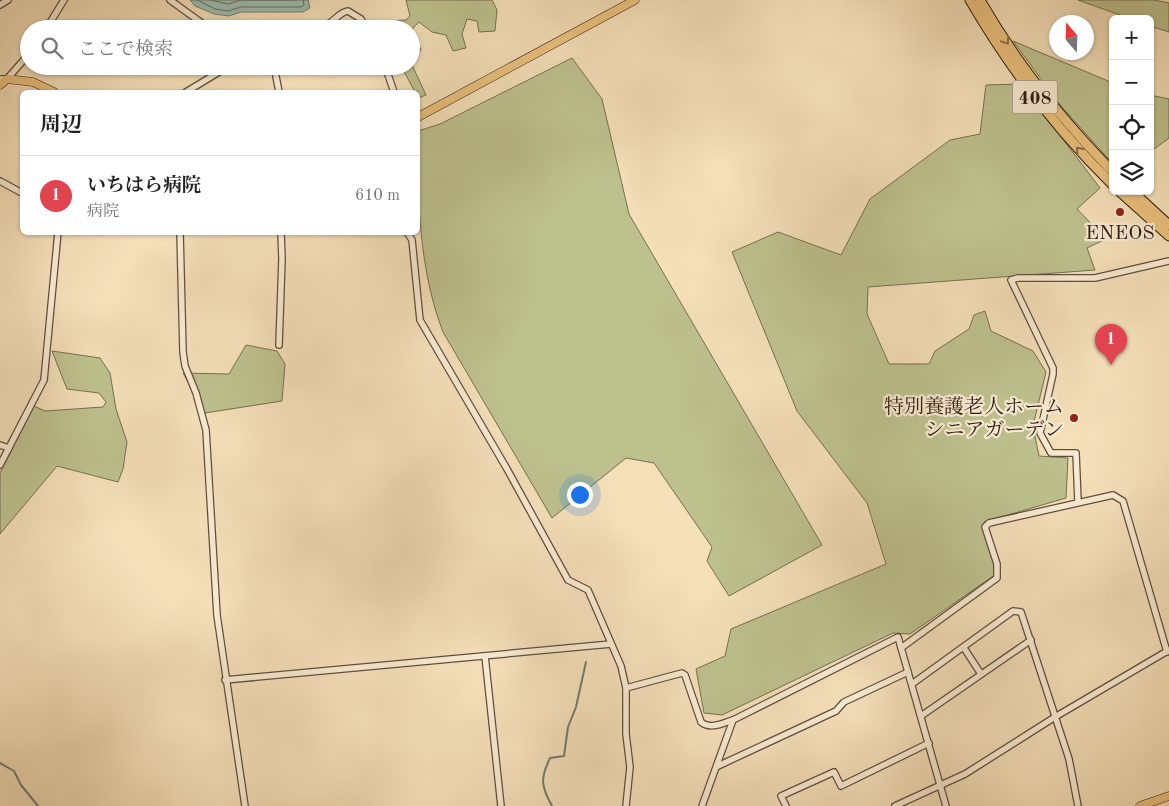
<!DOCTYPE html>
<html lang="ja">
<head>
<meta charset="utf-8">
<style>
	:root { --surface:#fff; --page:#f6f6f6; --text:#202124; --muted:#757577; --line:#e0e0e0; --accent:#0b8043 }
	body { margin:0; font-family:"Old Standard TT","Noto Serif JP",serif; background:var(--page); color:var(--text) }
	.controls { position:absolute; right:15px; top:15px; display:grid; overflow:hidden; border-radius:8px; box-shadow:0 1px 4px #0004 }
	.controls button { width:45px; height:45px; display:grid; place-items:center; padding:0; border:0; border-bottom:1px solid var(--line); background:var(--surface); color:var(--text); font:25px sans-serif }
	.compass { position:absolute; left:1049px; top:15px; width:45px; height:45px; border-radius:50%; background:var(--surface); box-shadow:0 1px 4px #0004; rotate:341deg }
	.you { position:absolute; left:579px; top:494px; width:18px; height:18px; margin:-12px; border:4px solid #fff; border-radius:50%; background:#1a73e8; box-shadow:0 0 0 8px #1a73e833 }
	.badge { display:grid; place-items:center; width:32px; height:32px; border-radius:50%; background:var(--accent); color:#fff; font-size:16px; font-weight:700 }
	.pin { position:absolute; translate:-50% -41px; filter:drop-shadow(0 1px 2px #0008) }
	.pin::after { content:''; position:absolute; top:26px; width:18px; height:15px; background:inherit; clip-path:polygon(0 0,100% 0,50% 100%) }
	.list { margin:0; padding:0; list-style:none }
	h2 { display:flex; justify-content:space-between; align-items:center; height:65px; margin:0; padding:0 20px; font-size:21px }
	h2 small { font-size:16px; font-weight:400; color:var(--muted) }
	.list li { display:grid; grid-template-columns:32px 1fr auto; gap:15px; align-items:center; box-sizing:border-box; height:80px; padding:0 20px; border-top:1px solid var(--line) }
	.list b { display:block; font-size:19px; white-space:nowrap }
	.list p { margin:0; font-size:16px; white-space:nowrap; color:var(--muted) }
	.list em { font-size:16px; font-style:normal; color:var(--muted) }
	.icon { flex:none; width:28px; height:28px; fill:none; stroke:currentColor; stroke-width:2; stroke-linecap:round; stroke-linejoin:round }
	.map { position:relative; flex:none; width:1169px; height:806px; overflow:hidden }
	.search { position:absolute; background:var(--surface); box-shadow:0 1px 4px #0004; left:20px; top:20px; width:400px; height:55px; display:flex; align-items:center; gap:12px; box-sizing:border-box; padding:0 18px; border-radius:28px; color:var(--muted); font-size:19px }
	.panel { position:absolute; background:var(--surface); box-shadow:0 1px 4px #0004; left:20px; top:90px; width:400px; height:145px; border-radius:8px }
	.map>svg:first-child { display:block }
</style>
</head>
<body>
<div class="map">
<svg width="1169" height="806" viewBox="0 0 1169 806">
	<rect width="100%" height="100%" fill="#f4dfb9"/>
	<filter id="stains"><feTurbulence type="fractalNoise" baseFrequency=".004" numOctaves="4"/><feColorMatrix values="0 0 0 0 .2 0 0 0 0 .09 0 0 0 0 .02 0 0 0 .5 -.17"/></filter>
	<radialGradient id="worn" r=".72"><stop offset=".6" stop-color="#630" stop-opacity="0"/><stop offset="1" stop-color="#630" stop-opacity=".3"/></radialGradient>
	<!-- green -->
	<g fill="#bdc18e" stroke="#766f50">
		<path d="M406,0H492L497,10L495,31L479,32L477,21L467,19L462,34L466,48L453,51L446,35L432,32L419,22L413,28L412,37L421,49L412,65L426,95L418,98V92H415L401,66H411V29H384L388,21L406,20L410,16Z"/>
		<path d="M1078,0H1154L1169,3V32L1150,26V19H1131Z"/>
		<path d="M1013,41L1113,83V164L1061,106Z"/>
		<path d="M572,58L602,99L629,214L822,545L729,596L707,561L712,547L654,463L626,458L552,518L443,332C419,269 417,198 418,131L440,124Z"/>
		<path d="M1021,84L1100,188L1077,209L1106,239L1087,248L1095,270L868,287L867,314L889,364H929L935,351L969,329L974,315L985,311L991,331L1033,351L1046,372L1033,426L1039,456L1068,458L1066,498L984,522L996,574L910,634L893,633L722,715L704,713L696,669L725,656L731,629L886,564L867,503L797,411L732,252L778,232L841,255L870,199L950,140L980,134L986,85Z"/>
		<path d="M1150,95L1169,99V138L1150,152Z"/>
		<path d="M246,345L277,351L285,364L282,401L205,413L183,373L229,374Z"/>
		<path d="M52,351L100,358L110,373L116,409L127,442L123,469L118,482L57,466L0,534V473L34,406L45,411L103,407L106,402L99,393L67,389Z"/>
	</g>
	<!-- water -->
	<path fill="#9cbcb1" stroke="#707c72" d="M190,0H308L310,8L303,12H241L229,16L214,14L195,6Z"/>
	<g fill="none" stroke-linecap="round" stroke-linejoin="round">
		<!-- shore -->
		<g stroke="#666c62" stroke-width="1">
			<path d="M197,0L215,9L228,11L241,7H301L304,5L303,0"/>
			<path d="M210,0L228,4L241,0H297"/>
		</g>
		<!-- stream -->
		<g stroke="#707c72" stroke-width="2">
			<path d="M0,763L14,771L21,785L38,806"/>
			<path d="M552,806C541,786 540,779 550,758L564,756L568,727L576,707L586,662"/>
		</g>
		<defs>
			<g id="minor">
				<path d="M170,0L210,29"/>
				<path d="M0,5L8,0"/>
				<path d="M46,29L64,0"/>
				<path d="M246,29C270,23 297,30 322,26C334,24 338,12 348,11L361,19L367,29"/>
				<path d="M274,66L279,92"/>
				<path d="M385,66L394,92"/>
				<path d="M0,79H7L29,54"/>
				<path d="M186,92L229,66"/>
				<path d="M0,181L22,193"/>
				<path d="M180,232L183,352L185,366L196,393L206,430L217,615L245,806"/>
				<path d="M407,232L412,240L420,320L507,469L568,580L588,590L621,666L626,688V734L630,767L626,806"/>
				<path d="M279,345L282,259L281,232"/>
				<path d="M0,445L9,448"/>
				<path d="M0,465L44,380L58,232"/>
				<path d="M1078,502L1076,453H1051L1040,433L1053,374V368L1011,280L1018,278H1095L1169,261"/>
				<path d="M901,648L997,578V564L985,527L989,523L1113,495L1123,501L1167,652"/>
				<path d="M964,648L981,674"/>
				<path d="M485,656L501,806"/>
				<path d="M225,680L611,644"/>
				<path d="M912,684L1013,611L1021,612L1069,759L1078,806"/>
				<path d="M626,688L682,673L685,675L701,722C710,730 723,723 733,720L898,637L946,806"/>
				<path d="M921,716L1031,640"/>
				<path d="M718,766L836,711L844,702L908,672"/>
				<path d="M702,806L733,720"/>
				<path d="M786,806L781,796L834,772L841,786L929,743"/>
				<path d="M895,806L965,774L1055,717L1169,650"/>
			</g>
			<g id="major">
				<path d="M0,85L7,79L33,82L54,92"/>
				<path d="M418,117L635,0"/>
				<path d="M1140,806L1169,796"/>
			</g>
			<g id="highway">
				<path d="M970,0C1009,67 1057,130 1113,185"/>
				<path d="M980,0C1016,63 1062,120 1113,172"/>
				<path d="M1119,191L1169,236"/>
				<path d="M1132,191L1169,225"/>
			</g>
		</defs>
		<!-- minor casing -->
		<use href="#minor" stroke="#604e3c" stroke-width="8"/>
		<!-- major casing -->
		<use href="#major" stroke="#2f1d13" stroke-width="9"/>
		<!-- highway casing -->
		<use href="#highway" stroke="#2f1d13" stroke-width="11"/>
		<!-- minor -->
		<use href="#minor" stroke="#f8ead2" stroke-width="5.5"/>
		<!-- major -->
		<use href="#major" stroke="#eac07c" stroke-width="8"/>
		<!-- highway -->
		<use href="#highway" stroke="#eac07c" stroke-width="9"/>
	</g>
	<!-- one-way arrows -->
	<defs><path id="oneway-chevron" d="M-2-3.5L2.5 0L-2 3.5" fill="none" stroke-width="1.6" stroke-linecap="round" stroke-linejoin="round" transform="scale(1.25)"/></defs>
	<g stroke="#8c6e48">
		<use href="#oneway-chevron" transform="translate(1006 41) rotate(56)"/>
		<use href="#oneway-chevron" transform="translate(1079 150) rotate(-132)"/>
	</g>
	<!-- markers -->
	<g fill="#8f2418" stroke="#f8ead2" stroke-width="2">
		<circle cx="1120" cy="212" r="5"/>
		<circle cx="1074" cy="418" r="5"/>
	</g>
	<g text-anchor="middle" stroke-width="4.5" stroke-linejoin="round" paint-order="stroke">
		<!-- shield labels -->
		<rect fill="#f8ead2" stroke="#6b5a4c" stroke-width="1" x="1012.5" y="80.5" width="45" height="33" rx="4"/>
		<g font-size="19" font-weight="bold" fill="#2f1d13">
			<text x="1035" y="104">408</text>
		</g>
		<!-- poi labels -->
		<g font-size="20" fill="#2f1d13" stroke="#f8ead2">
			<text x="1120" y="239">ENEOS</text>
			<text x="1064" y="413" text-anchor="end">特別養護老人ホーム<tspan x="1064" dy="23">シニアガーデン</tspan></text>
		</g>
	</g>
	<rect width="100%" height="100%" filter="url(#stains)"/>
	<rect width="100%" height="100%" fill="url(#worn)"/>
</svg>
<div class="controls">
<button>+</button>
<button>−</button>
<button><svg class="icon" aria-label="locate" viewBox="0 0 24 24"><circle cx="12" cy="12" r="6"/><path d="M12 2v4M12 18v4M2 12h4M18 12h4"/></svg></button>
<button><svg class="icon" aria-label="layers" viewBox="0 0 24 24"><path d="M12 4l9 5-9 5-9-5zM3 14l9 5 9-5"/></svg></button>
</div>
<svg class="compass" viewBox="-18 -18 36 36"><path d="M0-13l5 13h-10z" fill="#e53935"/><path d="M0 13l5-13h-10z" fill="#757577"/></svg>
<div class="you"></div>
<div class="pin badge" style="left:1111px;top:365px;background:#e0444e">1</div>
<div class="search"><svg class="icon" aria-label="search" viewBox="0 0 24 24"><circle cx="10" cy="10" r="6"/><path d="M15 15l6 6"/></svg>ここで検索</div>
<section class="panel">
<h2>周辺<small></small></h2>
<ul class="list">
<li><span class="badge" style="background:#e0444e">1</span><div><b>いちはら病院</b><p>病院</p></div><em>610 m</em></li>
</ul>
</section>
</div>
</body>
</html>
